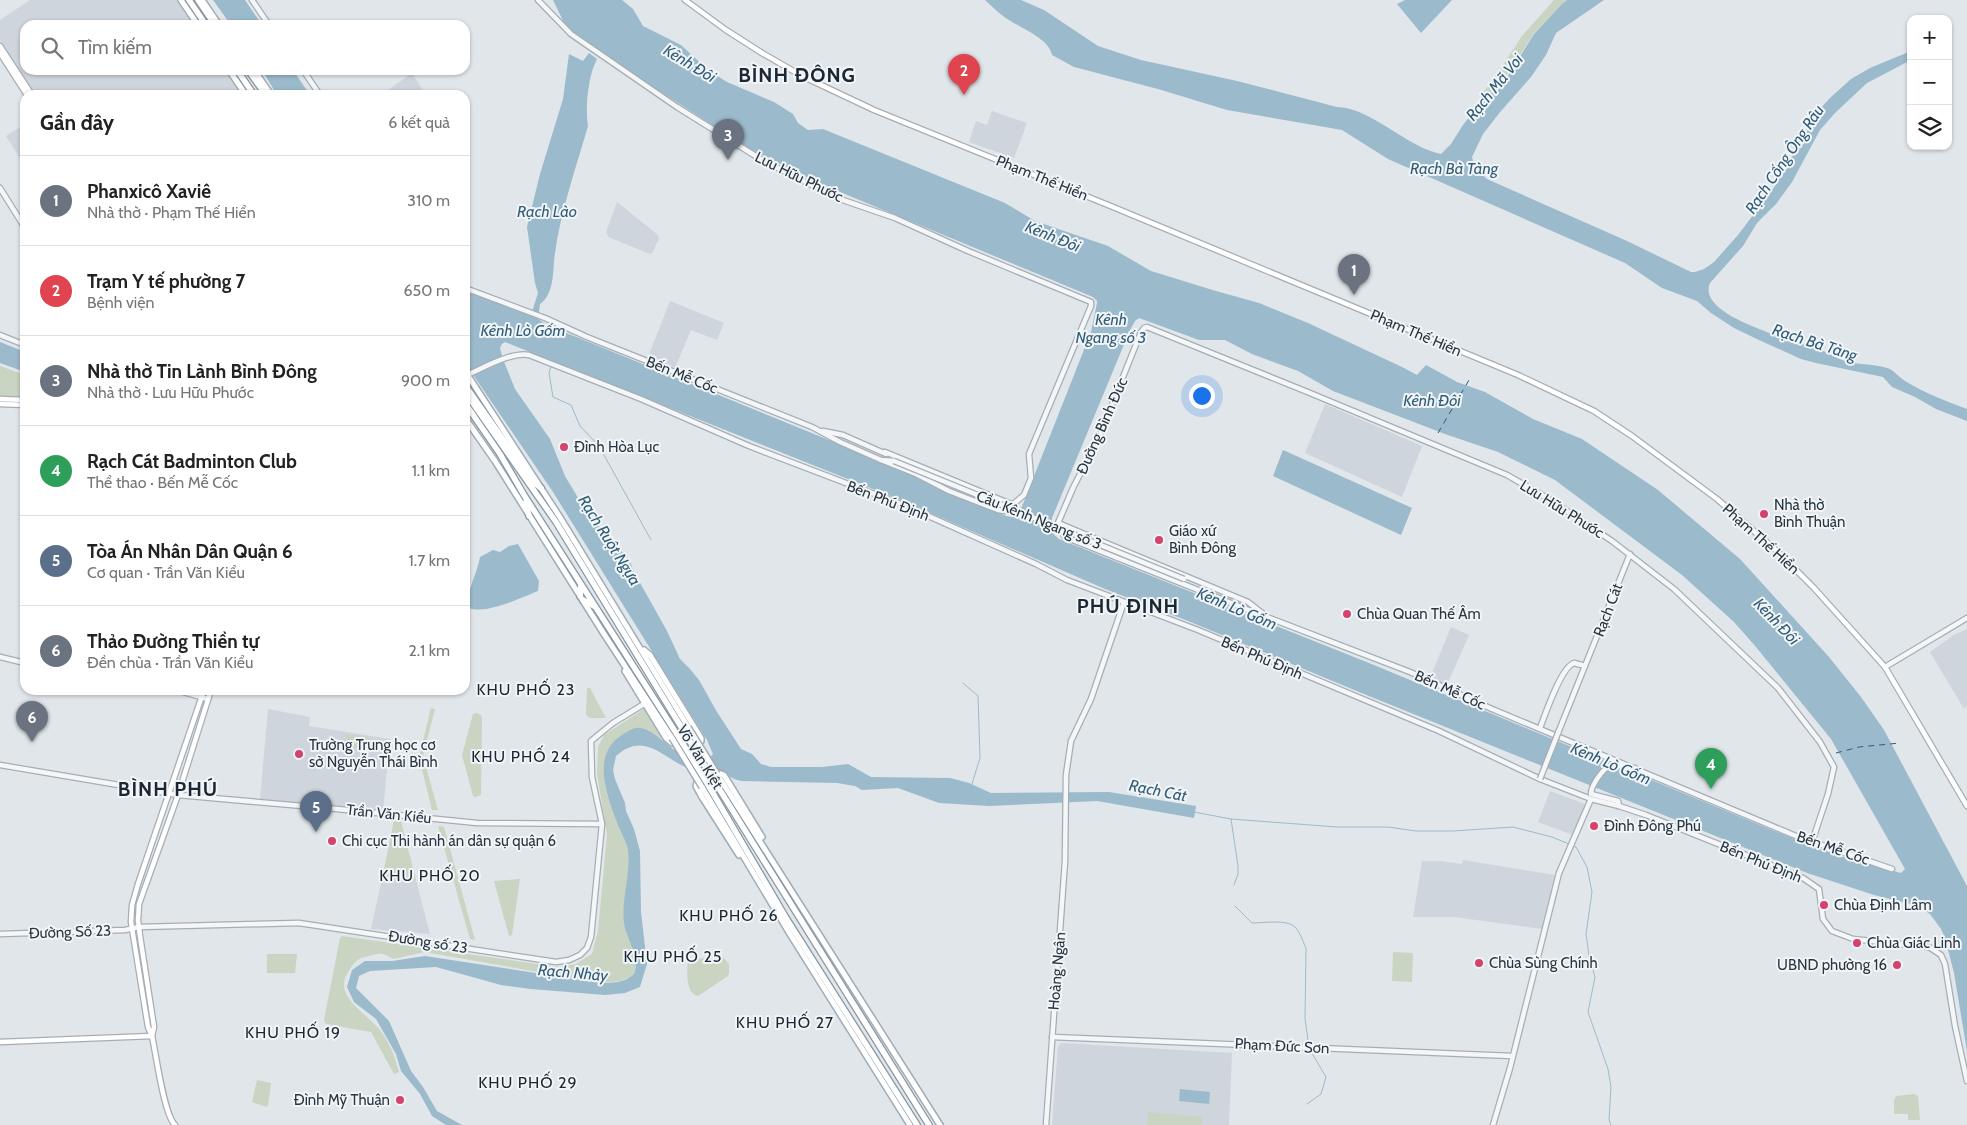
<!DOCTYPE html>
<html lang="vi">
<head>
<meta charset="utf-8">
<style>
	:root { --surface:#fff; --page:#f2f2f2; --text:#222; --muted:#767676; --line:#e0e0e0; --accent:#0f766e }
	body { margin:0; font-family:Cabin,sans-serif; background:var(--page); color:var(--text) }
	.controls { position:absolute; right:15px; top:15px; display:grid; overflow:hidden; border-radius:10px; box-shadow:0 1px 4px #0004 }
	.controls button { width:45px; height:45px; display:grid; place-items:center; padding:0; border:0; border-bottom:1px solid var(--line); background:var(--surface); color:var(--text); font:25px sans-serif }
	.you { position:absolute; left:1201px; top:395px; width:18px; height:18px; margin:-12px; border:4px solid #fff; border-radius:50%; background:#1a73e8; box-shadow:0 0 0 8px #1a73e833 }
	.badge { display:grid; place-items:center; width:32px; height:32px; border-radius:50%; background:var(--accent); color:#fff; font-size:16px; font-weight:700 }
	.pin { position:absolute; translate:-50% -41px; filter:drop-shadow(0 1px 2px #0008) }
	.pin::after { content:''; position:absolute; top:26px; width:18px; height:15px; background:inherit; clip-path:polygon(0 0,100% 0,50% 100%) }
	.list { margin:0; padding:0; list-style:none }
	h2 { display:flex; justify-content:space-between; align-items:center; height:65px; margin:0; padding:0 20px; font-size:21px }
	h2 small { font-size:16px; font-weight:400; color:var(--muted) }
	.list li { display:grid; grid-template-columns:32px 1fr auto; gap:15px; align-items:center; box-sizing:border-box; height:90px; padding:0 20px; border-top:1px solid var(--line) }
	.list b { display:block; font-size:19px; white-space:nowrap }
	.list p { margin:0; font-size:16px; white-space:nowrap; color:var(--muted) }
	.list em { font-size:16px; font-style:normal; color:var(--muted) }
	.icon { flex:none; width:28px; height:28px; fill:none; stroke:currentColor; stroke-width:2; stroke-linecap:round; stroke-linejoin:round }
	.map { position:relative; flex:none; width:1967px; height:1125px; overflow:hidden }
	.search { position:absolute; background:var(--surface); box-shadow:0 1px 4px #0004; left:20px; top:20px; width:450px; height:55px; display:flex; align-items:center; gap:12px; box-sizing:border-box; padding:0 18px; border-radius:15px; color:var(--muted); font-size:19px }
	.panel { position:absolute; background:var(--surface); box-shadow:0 1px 4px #0004; left:20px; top:90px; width:450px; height:605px; border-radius:15px }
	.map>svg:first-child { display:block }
</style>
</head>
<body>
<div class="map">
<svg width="1967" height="1125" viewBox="0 0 1967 1125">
	<rect width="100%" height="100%" fill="#e1e6ea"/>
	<!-- built -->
	<g fill="#cfd5dc">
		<path d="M30,0H176L193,25H25V70H225L242,95H35L0,40V20Z"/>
		<path d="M412,73L426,95H381Z"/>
		<path d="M992,111L1027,123L1014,158L969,142L976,121L987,125Z"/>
		<path d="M25,124V165H24L6,136Z"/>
		<path d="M617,202L658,235L659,238L653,252L650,254L608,237L606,232Z"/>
		<path d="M670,301L724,323L717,340L691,330L675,368L648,357Z"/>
		<path d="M1325,404L1422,446L1402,497L1305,453Z"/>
		<path d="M1451,627L1469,635L1447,685L1430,678Z"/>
		<path d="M1967,629V706L1964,709L1930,652L1954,635Z"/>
		<path d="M268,709L310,717L309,726L390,739L383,811L260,799Z"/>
		<path d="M1550,791L1585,804L1573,835L1538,822Z"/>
		<path d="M1463,860L1555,875L1542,929L1454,917H1413L1422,861H1441L1462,864Z"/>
		<path d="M382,879L416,880L430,934L371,929Z"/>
		<path d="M1062,1043L1232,1053L1229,1125H1052L1058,1046Z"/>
	</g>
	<!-- green -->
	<g fill="#c9d4c2">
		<path d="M1554,0H1566L1534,33L1503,81L1481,101L1480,96L1492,82L1522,36Z"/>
		<path d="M0,366L25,375V398L0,396Z"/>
		<path d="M587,688H590L606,718H590L586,715Z"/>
		<path d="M431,708L435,709L423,756L438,810H432L419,757Z"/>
		<path d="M644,709L661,737L660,740C648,730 637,725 623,735C616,740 614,745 610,752C592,788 621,815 628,849C632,873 622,898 624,921C625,940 643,956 633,976L621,981L600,983L425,952L393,959C380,951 379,954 365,957C358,958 354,963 350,969C329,997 369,1013 382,1033C391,1045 395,1058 399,1072L394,1074L371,1032L326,1024L324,1020L340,938L342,936L559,967L576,964L592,954L598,931L607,835L597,774L598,747L604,735Z"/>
		<path d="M477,713L481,715L482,718L481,795L475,797L473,796L462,755L473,714Z"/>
		<path d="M346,734L369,737L367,749L345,747Z"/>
		<path d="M400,819L401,821L416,880L382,879L394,820Z"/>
		<path d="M438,826L444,827L475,940L470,939Z"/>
		<path d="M520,879L512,935L509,936L494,881Z"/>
		<path d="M1393,952L1413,953L1412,982L1392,981Z"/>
		<path d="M267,954H297L295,973H267Z"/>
		<path d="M722,956L729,964V973L728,976L698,996C685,994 687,970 688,960Z"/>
		<path d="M257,1080L271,1083L268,1105L267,1107L252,1102Z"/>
		<path d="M1914,1094L1918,1096L1920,1120H1908V1114H1894V1101L1896,1096Z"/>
		<path d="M1148,1112L1203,1117L1202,1125H1147Z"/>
	</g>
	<!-- water -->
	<g fill="#9bbacc" fill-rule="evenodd">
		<path d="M213,0H245L262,25H231Z"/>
		<path d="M553,0H622L633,9L643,26L681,45L708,70L727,82L774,102L793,114L798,123L808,130L823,129L1005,203L1035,221L1108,246L1151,271L1216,291L1259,303L1308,323L1402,367L1417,375L1426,365L1457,382L1485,392L1533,419L1582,439L1658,490L1740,559L1829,657L1861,697L1884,730L1967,886V1051L1954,973L1945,938L1941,929L1930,914L1918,906L1874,895L1807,873L1364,694L1188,621L1105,589L898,499L505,342L502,344L500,348L503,359L515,389L550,439L565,476L581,503L610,540L629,559L634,572L667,631L680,659L690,669L699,680L717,712L741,749L752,754L761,764L771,767H822L848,764L871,777L950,778L969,783L991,793L1109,792L1196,806L1194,818L1097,801L989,806L939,803L898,788L862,790L855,786L837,783L742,781C732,780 726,773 717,770C708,768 699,772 690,769C663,759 645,730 616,756L613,770L615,779L625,803L626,811L634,829L640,851L641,912L647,964L640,987L625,993L605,995L531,989L501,985L436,967L370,971L359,976L356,988L389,1021L411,1071L423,1087L437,1111L462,1125H446L432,1116L420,1094L401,1071L396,1054L376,1019L354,1002L347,987L352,970L365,961H392L425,956L600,983C612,983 625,983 634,974C641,956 626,940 624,923C621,901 631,873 628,850C626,840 620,831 617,822C607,797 592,757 619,737C624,734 630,729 636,728C656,725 679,765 705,763L713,754L707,740L684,703L553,492L465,363V291L531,315L538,293L535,283L527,227L540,174L563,99L569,54L583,61L589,53L597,59C588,76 585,107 588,126C575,171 559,216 554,261C553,275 553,295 540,304L538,319L547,325L929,481L1006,516L1012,517L1020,510L1023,504L1091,332L1097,303V301L1093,297L816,182L748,148L616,63L566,27ZM1139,318L1199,340H1225L1252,354L1298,371L1333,391L1445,434L1498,452L1555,480L1682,575L1734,622L1756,647L1831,739L1905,869L1901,873L1850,859L1811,846L1369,663L1059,539L1051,532L1052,518L1130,330L1135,321Z"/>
		<path d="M985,0H1021L1044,10L1098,46L1141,60L1237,81L1337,107C1372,108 1406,147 1441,154L1451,144L1463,125L1484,99L1504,82L1534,34L1562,4L1567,0H1604L1556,33L1546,55L1531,77L1501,111L1483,134L1472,157L1475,168L1487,179L1627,241L1691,272H1695L1704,269L1714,262L1738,235L1775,186L1820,109L1830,98L1851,79L1870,68L1911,51V60L1867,83L1835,113L1820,130L1792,182L1776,204L1757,223L1743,246L1710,283C1695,317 1799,341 1821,350C1830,354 1839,360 1849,362C1862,365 1878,364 1890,369C1895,372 1900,378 1905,381C1924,393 1946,401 1967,409V421L1936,409L1915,397L1892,387L1883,377L1816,363L1801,359L1759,340L1734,328L1711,313L1697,301L1662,288L1625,263L1388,159L1342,130L1227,110L1158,89L1074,67L1052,55C1049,37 1017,27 1003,16C996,11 991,5 985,0Z"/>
		<path d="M1405,0H1452L1421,33L1397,4Z"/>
		<path d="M262,70H293L310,95H277Z"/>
		<path d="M0,342L25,352V372L0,363Z"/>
		<path d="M1283,450L1412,508L1401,535L1273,476Z"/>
		<path d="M518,544L539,581L538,591C522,597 487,615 469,608C466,590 477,575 480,557L493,550L500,552L509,546Z"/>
		<path d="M1180,1089L1210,1092L1209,1104L1179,1101Z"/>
	</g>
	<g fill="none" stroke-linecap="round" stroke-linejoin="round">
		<!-- stream -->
		<g stroke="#9bbacc" stroke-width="1">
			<path d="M551,366L549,373L553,397L571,405L580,426L599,446L651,540"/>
			<path d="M963,683L978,696L980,758L972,784"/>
			<path d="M1194,812L1231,819L1337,827H1388L1416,831H1453L1513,827L1552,837L1569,844"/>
			<path d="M1231,819L1238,866V874L1234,885"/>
			<path d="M1572,846L1576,847L1587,867L1592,892L1586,934L1589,956L1595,977L1588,1012L1608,1069L1611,1087L1609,1120L1611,1125"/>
			<path d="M1235,906L1252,923C1263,923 1287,919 1295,927C1300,932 1303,942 1306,948L1305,1019L1309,1047"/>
			<path d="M1307,1104L1321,1094L1326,1077L1310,1050"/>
		</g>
		<!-- ferry -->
		<g stroke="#315c78" stroke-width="1" stroke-dasharray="6 5" stroke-linecap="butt">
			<path d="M1438,433L1469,380"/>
			<path d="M1836,753L1859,747L1900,743"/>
		</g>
		<defs>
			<g id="tertiary">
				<path d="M252,0L269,25"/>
				<path d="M538,0L571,34L677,107L762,160L837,198L895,218L968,251L1091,302V306L1029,454L1031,478L1024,495L1005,511L998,510L949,491L916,474L881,460"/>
				<path d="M303,70L320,95"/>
				<path d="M0,188L25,228"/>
				<path d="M465,288L545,318L587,337L812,427L840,442L881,460L894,461"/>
				<path d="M0,335L25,345"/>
				<path d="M467,375C483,368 513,351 529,355L641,399L749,446L906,506L1036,564L1067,580L1198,630L1439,731L1540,779L1591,799L1619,806L1646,815L1803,878L1819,889L1823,919L1832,931L1853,939L1929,947L1941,955L1945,964L1955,1026L1967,1081"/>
				<path d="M823,431L843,435L886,454"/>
				<path d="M885,452L1011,504"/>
				<path d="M1058,523L1073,488L1099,437L1141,332L1144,328L1147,327L1310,393L1507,475L1549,499L1612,541L1674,589L1778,688L1820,742L1834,767L1828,794L1812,842"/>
				<path d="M1058,523L1248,602L1262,613"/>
				<path d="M1058,527L1065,537L1246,609L1410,672L1492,709L1796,836L1892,869"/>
				<path d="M0,657L25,663"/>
				<path d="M1885,667L1967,618"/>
				<path d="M176,690L208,699"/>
				<path d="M1540,728C1545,715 1561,667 1574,663L1585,666"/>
				<path d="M1558,733L1630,554"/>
				<path d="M0,765L178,795L337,809L477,823L602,824"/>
				<path d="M1619,806L1618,801L1591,794C1591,788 1594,784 1597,779C1608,762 1614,763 1631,769L1635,768"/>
				<path d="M0,934L125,930L139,927L299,923L556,962L569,960L580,955L587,948L591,937L602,824L592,777L591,741L613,723L644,704"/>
				<path d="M1052,1037L1512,1056"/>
				<path d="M1046,1125L1065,861L1066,775L1071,741L1091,699L1124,602"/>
				<path d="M1493,1125L1510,1068L1559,873L1591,799"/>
			</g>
			<g id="secondary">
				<path d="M685,0L726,30L762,53L802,76L874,110L1113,207L1518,375L1594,411L1632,436L1717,499L1778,552L1814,588L1885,667L1967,806"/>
				<path d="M0,46L32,95"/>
				<path d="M0,53L27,95"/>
				<path d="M0,399L25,400"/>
				<path d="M0,404L25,405"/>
				<path d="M152,1036L154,1027L140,936L138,920L139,904L178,795L211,690"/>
				<path d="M0,1042L152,1036"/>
				<path d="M175,1125C164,1115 156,1054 152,1036L148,1027L131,922L132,905L138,884L204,690"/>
			</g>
			<g id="primary">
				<path d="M181,0L198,25"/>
				<path d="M202,0L219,25"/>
				<path d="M229,70L246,95"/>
				<path d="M254,70L271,95"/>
				<path d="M465,371L561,519L688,727"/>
				<path d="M465,418L495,461L604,634L672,738"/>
				<path d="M644,650L650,655L701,738V741L693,743"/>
				<path d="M625,671L666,738L672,743H685"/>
				<path d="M716,772L724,775L762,837"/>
				<path d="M717,774L940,1125"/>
				<path d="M698,779L696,786L702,797L739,855"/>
				<path d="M702,787L790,934L910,1125"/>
			</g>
			<g id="trunk">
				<path d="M189,0L206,25"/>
				<path d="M198,0L215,25"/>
				<path d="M237,70L254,95"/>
				<path d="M248,70L266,95"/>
				<path d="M465,385L533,482L541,488"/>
				<path d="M465,392L556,522L683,730"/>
				<path d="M465,403L500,454L524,495L678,736"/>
				<path d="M526,502L529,516"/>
				<path d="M580,596L581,585"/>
				<path d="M583,600L594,606"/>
				<path d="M713,779L929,1125"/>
				<path d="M707,783L786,918L917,1125"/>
			</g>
		</defs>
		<!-- tertiary casing -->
		<use href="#tertiary" stroke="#a6aeb5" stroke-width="7"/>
		<!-- secondary casing -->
		<use href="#secondary" stroke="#a6aeb5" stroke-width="7"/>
		<!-- primary casing -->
		<use href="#primary" stroke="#a0acb6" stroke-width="8"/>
		<!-- trunk casing -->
		<use href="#trunk" stroke="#8896a1" stroke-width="8"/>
		<!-- tertiary -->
		<use href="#tertiary" stroke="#f4f6f8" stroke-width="4.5"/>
		<!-- secondary -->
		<use href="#secondary" stroke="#fff" stroke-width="4.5"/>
		<!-- primary -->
		<use href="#primary" stroke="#fff" stroke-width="5"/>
		<!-- trunk -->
		<use href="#trunk" stroke="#fff" stroke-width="5.5"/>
		<defs>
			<g id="tertiary-bridge">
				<path d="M894,461L1184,579"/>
				<path d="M1540,779L1558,733"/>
			</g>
			<g id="primary-bridge">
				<path d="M688,727L717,774"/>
				<path d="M672,738L702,787"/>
			</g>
			<g id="trunk-bridge">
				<path d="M683,730L713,779"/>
				<path d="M678,736L707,783"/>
			</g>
		</defs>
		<!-- tertiary-bridge casing -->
		<use href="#tertiary-bridge" stroke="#a6aeb5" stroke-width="7" stroke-linecap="butt"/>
		<!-- primary-bridge casing -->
		<use href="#primary-bridge" stroke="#a0acb6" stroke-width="8" stroke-linecap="butt"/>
		<!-- trunk-bridge casing -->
		<use href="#trunk-bridge" stroke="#8896a1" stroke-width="8" stroke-linecap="butt"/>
		<!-- tertiary-bridge -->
		<use href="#tertiary-bridge" stroke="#f4f6f8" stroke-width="4.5"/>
		<!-- primary-bridge -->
		<use href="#primary-bridge" stroke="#fff" stroke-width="5"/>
		<!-- trunk-bridge -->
		<use href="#trunk-bridge" stroke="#fff" stroke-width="5.5"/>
	</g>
	<!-- markers -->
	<g fill="#d4426e" stroke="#f1f5f7" stroke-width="2">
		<circle cx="564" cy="447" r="5"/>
		<circle cx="1764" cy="514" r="5"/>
		<circle cx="1159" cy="540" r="5"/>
		<circle cx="1347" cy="614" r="5"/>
		<circle cx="299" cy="754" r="5"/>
		<circle cx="1594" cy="826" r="5"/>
		<circle cx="332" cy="841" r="5"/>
		<circle cx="1824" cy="905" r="5"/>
		<circle cx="1857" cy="943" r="5"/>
		<circle cx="1479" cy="963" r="5"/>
		<circle cx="1897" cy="965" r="5"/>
		<circle cx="400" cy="1100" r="5"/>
	</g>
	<g text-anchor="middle" stroke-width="4" stroke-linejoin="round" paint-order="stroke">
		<!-- street labels -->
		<g font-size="15" fill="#283643" stroke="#f1f5f7">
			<text transform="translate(799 177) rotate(26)" y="5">Lưu Hữu Phước</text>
			<text transform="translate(1042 178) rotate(22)" y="5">Phạm Thế Hiển</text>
			<text transform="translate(1416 333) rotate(23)" y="5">Phạm Thế Hiển</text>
			<text transform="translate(682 375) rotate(22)" y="5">Bến Mễ Cốc</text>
			<text transform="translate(1102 426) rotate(-66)" y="5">Đường Bình Đức</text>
			<text transform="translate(888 501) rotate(21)" y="5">Bến Phú Định</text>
			<text transform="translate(1562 509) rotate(32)" y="5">Lưu Hữu Phước</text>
			<text transform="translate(1039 520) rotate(22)" y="5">Cầu Kênh Ngang số 3</text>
			<text transform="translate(1761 539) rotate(42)" y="5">Phạm Thế Hiển</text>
			<text transform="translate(1608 610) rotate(-69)" y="5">Rạch Cát</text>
			<text transform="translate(1262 658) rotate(23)" y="5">Bến Phú Định</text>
			<text transform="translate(1450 690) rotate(24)" y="5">Bến Mễ Cốc</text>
			<text transform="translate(700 757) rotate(58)" y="5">Võ Văn Kiệt</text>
			<text transform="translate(389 814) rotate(6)" y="5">Trần Văn Kiểu</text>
			<text transform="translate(1833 848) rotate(19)" y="5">Bến Mễ Cốc</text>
			<text transform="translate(1761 862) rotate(22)" y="5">Bến Phú Định</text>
			<text transform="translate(70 932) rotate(-2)" y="5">Đường Số 23</text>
			<text transform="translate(428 942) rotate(9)" y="5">Đường số 23</text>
			<text transform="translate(1057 971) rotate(-85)" y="5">Hoàng Ngân</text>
			<text transform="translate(1282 1046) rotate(3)" y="5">Phạm Đức Sơn</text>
		</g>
		<!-- poi labels -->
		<g font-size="15" fill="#283643" stroke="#f1f5f7" text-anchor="start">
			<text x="574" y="452">Đình Hòa Lục</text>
			<text x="1774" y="510">Nhà thờ<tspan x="1774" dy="17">Bình Thuận</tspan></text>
			<text x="1169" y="536">Giáo xứ<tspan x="1169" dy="17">Bình Đông</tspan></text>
			<text x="1357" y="619">Chùa Quan Thế Âm</text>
			<text x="309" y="750">Trường Trung học cơ<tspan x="309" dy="17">sở Nguyễn Thái Bình</tspan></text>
			<text x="1604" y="831">Đình Đông Phú</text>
			<text x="342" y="846">Chi cục Thi hành án dân sự quận 6</text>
			<text x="1834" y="910">Chùa Định Lâm</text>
			<text x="1867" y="948">Chùa Giác Linh</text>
			<text x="1489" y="968">Chùa Sùng Chính</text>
			<text x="1887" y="970" text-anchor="end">UBND phường 16</text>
			<text x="390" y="1105" text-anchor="end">Đình Mỹ Thuận</text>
		</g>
		<!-- water labels -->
		<g font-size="16" font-style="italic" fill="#315c78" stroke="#f1f5f7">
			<text transform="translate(690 63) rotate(31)" y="6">Kênh Đôi</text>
			<text transform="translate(1494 87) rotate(-51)" y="6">Rạch Mã Voi</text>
			<text transform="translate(1784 159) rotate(-56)" y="6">Rạch Cống Ông Râu</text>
			<text x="1454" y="174">Rạch Bà Tàng</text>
			<text x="547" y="217">Rạch Lào</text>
			<text transform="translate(1053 236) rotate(22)" y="6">Kênh Đôi</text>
			<text x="1111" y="325">Kênh<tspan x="1111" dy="18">Ngang số 3</tspan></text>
			<text x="523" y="336">Kênh Lò Gốm</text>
			<text transform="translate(1815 342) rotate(18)" y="6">Rạch Bà Tàng</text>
			<text x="1432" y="406">Kênh Đôi</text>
			<text transform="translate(610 540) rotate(58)" y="6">Rạch Ruột Ngựa</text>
			<text transform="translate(1237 608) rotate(23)" y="6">Kênh Lò Gốm</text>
			<text transform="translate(1777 621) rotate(46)" y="6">Kênh Đôi</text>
			<text transform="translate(1611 763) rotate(23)" y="6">Kênh Lò Gốm</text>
			<text transform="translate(1158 790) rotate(11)" y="6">Rạch Cát</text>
			<text transform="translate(573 972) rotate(5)" y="6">Rạch Nhảy</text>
		</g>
		<!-- neighbourhood labels -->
		<g font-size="16" letter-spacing="1" fill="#1b2733" stroke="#f1f5f7">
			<text x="526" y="695">KHU PHỐ 23</text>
			<text x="521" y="762">KHU PHỐ 24</text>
			<text x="430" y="881">KHU PHỐ 20</text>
			<text x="729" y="921">KHU PHỐ 26</text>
			<text x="673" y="962">KHU PHỐ 25</text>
			<text x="785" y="1028">KHU PHỐ 27</text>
			<text x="293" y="1038">KHU PHỐ 19</text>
			<text x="528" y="1088">KHU PHỐ 29</text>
		</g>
		<!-- district labels -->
		<g font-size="20" font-weight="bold" letter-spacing="1" fill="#1b2733" stroke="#f1f5f7">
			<text x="797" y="82">BÌNH ĐÔNG</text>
			<text x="1128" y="613">PHÚ ĐỊNH</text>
			<text x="168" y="796">BÌNH PHÚ</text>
		</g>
	</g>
</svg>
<div class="controls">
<button>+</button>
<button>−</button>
<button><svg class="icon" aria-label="layers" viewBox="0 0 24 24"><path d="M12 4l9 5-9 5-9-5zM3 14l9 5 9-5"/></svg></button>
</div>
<div class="you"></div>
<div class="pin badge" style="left:1354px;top:295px;background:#6b7280">1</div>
<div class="pin badge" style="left:964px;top:95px;background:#e0444e">2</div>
<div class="pin badge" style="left:728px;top:160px;background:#6b7280">3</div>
<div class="pin badge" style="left:1711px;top:789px;background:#2e9e5b">4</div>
<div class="pin badge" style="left:316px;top:832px;background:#5c6f8a">5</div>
<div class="pin badge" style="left:32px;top:742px;background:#6b7280">6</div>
<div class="search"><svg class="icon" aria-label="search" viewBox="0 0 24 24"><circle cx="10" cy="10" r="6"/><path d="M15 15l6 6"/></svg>Tìm kiếm</div>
<section class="panel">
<h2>Gần đây<small>6 kết quả</small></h2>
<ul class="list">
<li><span class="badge" style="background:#6b7280">1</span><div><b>Phanxicô Xaviê</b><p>Nhà thờ · Phạm Thế Hiển</p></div><em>310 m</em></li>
<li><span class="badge" style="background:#e0444e">2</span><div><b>Trạm Y tế phường 7</b><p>Bệnh viện</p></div><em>650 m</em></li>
<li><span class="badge" style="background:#6b7280">3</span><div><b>Nhà thờ Tin Lành Bình Đông</b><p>Nhà thờ · Lưu Hữu Phước</p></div><em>900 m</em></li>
<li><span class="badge" style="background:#2e9e5b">4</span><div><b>Rạch Cát Badminton Club</b><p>Thể thao · Bến Mễ Cốc</p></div><em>1.1 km</em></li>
<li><span class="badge" style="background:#5c6f8a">5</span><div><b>Tòa Án Nhân Dân Quận 6</b><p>Cơ quan · Trần Văn Kiểu</p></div><em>1.7 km</em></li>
<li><span class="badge" style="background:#6b7280">6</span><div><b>Thảo Đường Thiền tự</b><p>Đền chùa · Trần Văn Kiểu</p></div><em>2.1 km</em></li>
</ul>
</section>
</div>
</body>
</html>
